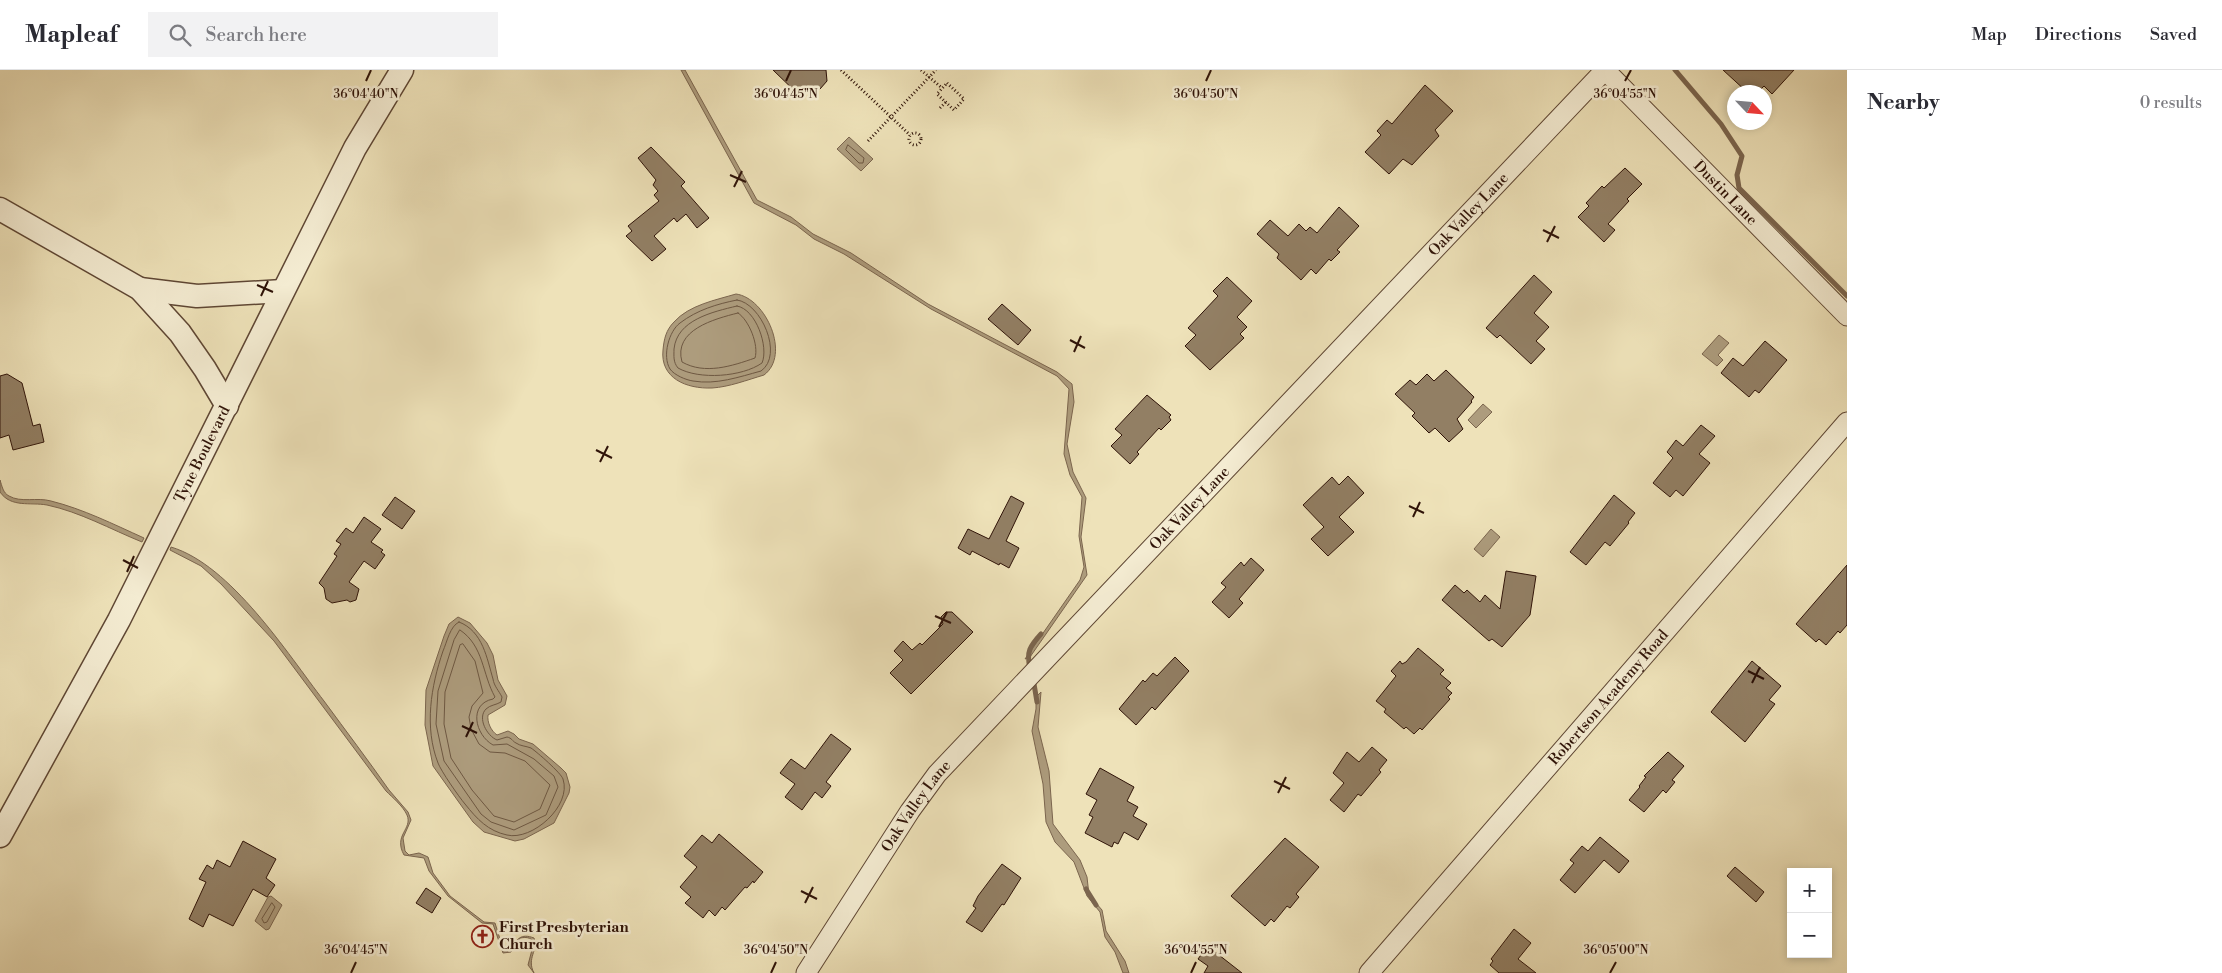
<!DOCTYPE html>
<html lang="en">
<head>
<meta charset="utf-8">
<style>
	:root { --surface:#fff; --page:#f2f2f3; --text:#2b2b33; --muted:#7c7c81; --line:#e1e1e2 }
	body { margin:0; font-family:"Libre Bodoni",serif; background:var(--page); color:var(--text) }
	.controls { position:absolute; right:15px; bottom:15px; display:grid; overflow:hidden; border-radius:0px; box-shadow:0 2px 8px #0003 }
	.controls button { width:45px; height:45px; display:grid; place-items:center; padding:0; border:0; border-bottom:1px solid var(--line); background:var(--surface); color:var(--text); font:25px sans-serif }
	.compass { position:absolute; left:1727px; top:15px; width:45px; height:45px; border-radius:50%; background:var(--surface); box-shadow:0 2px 8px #0003; rotate:116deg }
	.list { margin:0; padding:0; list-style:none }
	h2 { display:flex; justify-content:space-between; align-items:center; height:65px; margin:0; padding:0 20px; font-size:21px }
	h2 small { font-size:16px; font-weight:400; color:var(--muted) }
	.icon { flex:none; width:28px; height:28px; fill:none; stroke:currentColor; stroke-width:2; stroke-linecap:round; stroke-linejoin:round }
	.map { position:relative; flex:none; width:1847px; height:903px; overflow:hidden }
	header { display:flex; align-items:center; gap:30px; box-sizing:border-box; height:70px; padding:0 25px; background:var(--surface); border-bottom:1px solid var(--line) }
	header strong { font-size:24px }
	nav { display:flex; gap:28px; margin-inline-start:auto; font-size:18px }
	.search { width:350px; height:45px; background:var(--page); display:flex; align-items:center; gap:12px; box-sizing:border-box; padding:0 18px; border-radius:0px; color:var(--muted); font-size:19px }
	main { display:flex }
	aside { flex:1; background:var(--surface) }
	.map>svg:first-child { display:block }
</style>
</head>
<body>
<header>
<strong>Mapleaf</strong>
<div class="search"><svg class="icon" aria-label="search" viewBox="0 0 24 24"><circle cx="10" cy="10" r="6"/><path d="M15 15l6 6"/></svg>Search here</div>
<nav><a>Map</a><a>Directions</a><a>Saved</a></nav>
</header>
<main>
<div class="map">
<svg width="1847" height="903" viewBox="0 0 1847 903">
	<rect width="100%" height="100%" fill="#eee2b9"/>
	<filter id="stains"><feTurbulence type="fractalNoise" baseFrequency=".004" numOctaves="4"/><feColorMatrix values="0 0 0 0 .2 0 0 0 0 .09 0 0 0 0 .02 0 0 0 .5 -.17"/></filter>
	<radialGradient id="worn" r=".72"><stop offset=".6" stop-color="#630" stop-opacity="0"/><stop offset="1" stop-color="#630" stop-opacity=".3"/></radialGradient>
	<!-- water -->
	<g fill="#ad9c7d" stroke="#7b654e">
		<path d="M681,0H685L757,130L791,147L813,164L851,183L928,234L1057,302L1072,314L1074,332L1067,374L1073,402L1086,428L1081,467L1087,505L1030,587L1025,589L1080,510L1084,497L1079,466L1082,427L1070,405L1064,384L1069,319L1057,306L931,239L844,184L814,169L796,155L754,133Z"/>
		<path d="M849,67L873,89L861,101L837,79Z"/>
		<path d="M736,224C766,228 791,285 764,305C747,310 729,317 712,318C686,319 660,308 663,280C664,269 666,260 674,252C689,235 716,230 736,224Z"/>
		<path d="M1719,265L1729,273L1718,285L1723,290L1717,296L1702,284Z"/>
		<path d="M1483,334L1492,342L1476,358L1468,350Z"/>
		<path d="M0,410C2,416 3,423 9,426C21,433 37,427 51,431C83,439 113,454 144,468L142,472C110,459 80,442 47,435C30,432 11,438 0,422Z"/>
		<path d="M1491,459L1500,467L1483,487L1474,479Z"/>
		<path d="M171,477C231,495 287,583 324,631C346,661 368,690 389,720L408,742L411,750L403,768L405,781L409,785L419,783L428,787L433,803L450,826L484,852L495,853L504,882L511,880C516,869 521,863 534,868C539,880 526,888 534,903L528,895L534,872C530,867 526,867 520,868L511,882L503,883L493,854L482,853L448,826L429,801L424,788L404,785C393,765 413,759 407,745C403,736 392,727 386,721L274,571L221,514L201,496L170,480Z"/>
		<path d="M458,547L470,553L487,573L493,585L498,610L507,626L505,635L488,645C487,652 491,661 497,665L508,661L514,664L519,669L533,674L561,698L566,703L570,717L569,723L554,753L524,769L515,771L484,762L473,752L433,696L425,655L426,620L444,566L449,554Z"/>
		<path d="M1041,622L1038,657L1049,701L1053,754L1080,790L1087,807L1089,825L1102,840L1106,861L1125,891L1129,903H1123L1115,882L1105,867L1100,842L1087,826L1074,792L1055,772L1046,752L1043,714L1032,661L1036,639V627Z"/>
		<path d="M271,826L282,835L269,859L266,860L255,851L268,827Z"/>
	</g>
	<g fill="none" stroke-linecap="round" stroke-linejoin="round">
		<!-- shore -->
		<g stroke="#6e5842" stroke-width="1">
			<path d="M848,75L864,88L863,93H859L846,80Z"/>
			<path d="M737,230C761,233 784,285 761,301C739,307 716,315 693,311C686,310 674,305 670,299C662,286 669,261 680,253C697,240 717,234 737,230Z"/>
			<path d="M737,236C756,239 769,277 762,293C742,307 699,310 678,298C673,292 674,286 674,279C677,250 712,242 737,236Z"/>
			<path d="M738,243C749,250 759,275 755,288C732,296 705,305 682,292C673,260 714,249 738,243Z"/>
			<path d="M459,552C483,561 487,589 493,609C494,616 499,621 502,627L501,632C496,635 490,635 486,639C477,648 487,666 497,670L507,667C512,668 512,671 516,673C520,676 526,676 531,678C537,682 561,703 563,709C572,736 532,771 507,765C488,761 477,749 465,734C459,727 441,701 438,693C424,657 431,616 443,581C447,572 450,556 459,552Z"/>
			<path d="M460,560C484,576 482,604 495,627L493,629C468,634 475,665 493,675L507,674L534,689L554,706L558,717L546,745L514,760L491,752L481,744L444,691L436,654L438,621L454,570Z"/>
			<path d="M463,574L475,591L483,623L472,636L469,647L471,659L479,674L490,682L505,683L525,691L550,715L540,739L514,752L494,746L472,720L451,688L444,654L445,622L460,575Z"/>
			<path d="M272,833L275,837L267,852L264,853L262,849Z"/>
		</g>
		<!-- stream -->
		<g stroke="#7b654e" stroke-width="5">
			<path d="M1675,0L1721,54L1742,86L1737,105L1739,118L1847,226"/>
			<path d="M1030,598C1026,582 1030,576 1041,564"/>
			<path d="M1033,608L1037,632"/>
			<path d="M1086,819L1096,835"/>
		</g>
	</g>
	<!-- building -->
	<g fill="#927f64" stroke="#2f1308">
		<path d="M773,0H826L827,11L820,19L811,18L801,27Z"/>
		<path d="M1723,0H1794L1772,24L1764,16L1758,22H1747Z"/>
		<path d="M1425,15L1453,41L1435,60L1439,66L1412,95L1403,89L1389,104L1365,82L1381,65L1377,61L1387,50L1392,54Z"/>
		<path d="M651,77L685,112L681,116L709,148L697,158L686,144L677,152L674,148L654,166L666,179L652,191L626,166L632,161L628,156L659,131L654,125L658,121L653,115L656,110L638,88Z"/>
		<path d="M1625,98L1642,114L1627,129L1629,131L1608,154L1615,160L1604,172L1578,147L1589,136L1586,133L1602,116L1604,118Z"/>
		<path d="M1339,137L1359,156L1337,180L1340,182L1331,191L1329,189L1316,204L1311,199L1301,210L1277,188L1279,184L1257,164L1270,150L1288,166L1299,154L1306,161L1310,157L1317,163Z"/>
		<path d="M1534,205L1552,222L1534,243L1549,257L1536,271L1545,279L1531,294L1500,265L1497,268L1486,258Z"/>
		<path d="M1227,207L1252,231L1237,247L1247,257L1240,264L1244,268L1210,300L1185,276L1196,265L1188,258L1218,226L1213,221Z"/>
		<path d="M1002,234L1031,260L1018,275L988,249Z"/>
		<path d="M1765,271L1787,290L1759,323L1755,320L1749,327L1721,303L1733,288L1743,296Z"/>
		<path d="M1446,300L1474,327L1471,331L1472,332L1457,349L1463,359L1449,372L1435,358L1429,363L1412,346L1415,343L1395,324L1410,310L1416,315L1427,304L1434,311Z"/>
		<path d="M7,304L22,313L33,356L40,354L44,372L13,380L9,365L0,368V306Z"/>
		<path d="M1147,325L1171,345L1169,347L1171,350L1161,360L1159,358L1137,382L1139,384L1130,394L1111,376L1122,365L1115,359Z"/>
		<path d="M1701,355L1715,366L1699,384L1710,393L1683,426L1676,420L1670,427L1653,413L1673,388L1667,382L1676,370L1683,376Z"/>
		<path d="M1348,406L1364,423L1339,447L1354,462L1328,486L1311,469L1324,457L1303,435L1332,407L1339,415Z"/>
		<path d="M1614,425L1635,443L1628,452L1629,453L1610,476L1605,472L1586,495L1570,482Z"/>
		<path d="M1011,426L1024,433L1006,471L1019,478L1009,498L1000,493L999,495L972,481L970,485L958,478L968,459L989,469Z"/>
		<path d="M395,427L415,441L402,459L382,445Z"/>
		<path d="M364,447L381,459L371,472L383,480L381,482L385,485L375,499L364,491L349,512L359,519L356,530L350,532L347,530L332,533L326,529L324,518L319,513L337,486L334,484L341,474L336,471L346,458L353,463Z"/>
		<path d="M1251,488L1264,500L1239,529L1243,533L1229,548L1212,532L1226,517L1221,513L1241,492L1244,496Z"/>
		<path d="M1847,495V555L1840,563L1838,561L1826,575L1819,569L1816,572L1796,554Z"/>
		<path d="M1506,501L1536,506L1530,545L1502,577L1492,569L1489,571L1442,530L1455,515L1464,523L1467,520L1480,532L1485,525L1500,539Z"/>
		<path d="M946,542H952L973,562L911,624L890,603L903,590L894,581L903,571L912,580L920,573L922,575L943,554L941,547Z"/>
		<path d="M1418,578L1444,600L1440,604L1451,613L1446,618L1452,623L1448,627L1450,629L1422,660L1420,658L1414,664L1406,657L1404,659L1384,642L1386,639L1376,631L1396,606L1391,601L1400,591L1402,594L1406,592Z"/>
		<path d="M1175,587L1189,601L1155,640L1152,637L1136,655L1119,639L1143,610L1145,612L1153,603L1157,606Z"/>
		<path d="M1752,591L1781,616L1769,630L1775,634L1745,672L1711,642Z"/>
		<path d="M831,664L851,679L826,712L831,716L822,728L815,722L802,740L785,727L795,714L780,703L791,689L805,699Z"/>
		<path d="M1372,677L1387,690L1379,700L1381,702L1361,726L1358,724L1344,742L1330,730L1344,713L1333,703L1347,682L1359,692Z"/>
		<path d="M1668,682L1684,696L1672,710L1675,712L1666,723L1663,720L1644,742L1629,730L1640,717L1639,716L1646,707L1644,706Z"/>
		<path d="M1100,698L1134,717L1127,731L1138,737L1133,746L1147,754L1138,770L1124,762L1118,774L1114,772L1112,777L1085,763L1093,747L1089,745L1097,730L1086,724Z"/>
		<path d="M719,764L763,802L754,813L753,811L747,818L745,817L725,840L722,837L715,846L709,840L703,848L685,833L691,827L680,817L697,797L684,786L702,765L712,773Z"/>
		<path d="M1600,767L1629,791L1619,803L1604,790L1575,823L1560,810L1574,793L1570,790L1582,776L1588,781Z"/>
		<path d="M1285,768L1319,797L1296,824L1299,827L1290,838L1287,836L1274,852L1271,849L1265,856L1231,826Z"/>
		<path d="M243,771L276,789L266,808L275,815L267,827L253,819L233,856L209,844L203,857L189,849L206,812L199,809L207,795L213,799L217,790L230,797Z"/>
		<path d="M1002,794L1021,808L1004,835L1002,834L982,862L966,852L976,838L973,836L978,826Z"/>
		<path d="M1735,797L1764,822L1756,832L1727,806Z"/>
		<path d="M426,818L441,828L432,843L416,833Z"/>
		<path d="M1514,859L1531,873L1518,889L1536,903H1499L1490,895L1493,891L1491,889Z"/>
		<path d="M1206,878H1210L1242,903H1204L1208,896L1198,889Z"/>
	</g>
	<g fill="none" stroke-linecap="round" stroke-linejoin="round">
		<defs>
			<g id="minor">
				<path id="s1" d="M1605,0L1847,246"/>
				<path id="s2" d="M806,903L910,741L937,704L1605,0"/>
				<path id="s3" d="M1369,903L1847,352"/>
			</g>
			<g id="tertiary">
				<path d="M0,139L140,219L180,263L205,299L227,336"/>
				<path d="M140,219L197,226L283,221"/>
				<path id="s4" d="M0,766L119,550L355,78L402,0"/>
			</g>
		</defs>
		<!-- minor casing -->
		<use href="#minor" stroke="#5f4734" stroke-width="21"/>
		<!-- tertiary casing -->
		<use href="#tertiary" stroke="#5f4734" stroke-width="25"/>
		<!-- path -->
		<g stroke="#2f1308" stroke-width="3" stroke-dasharray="1 2.5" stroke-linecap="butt">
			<path d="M841,0L910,65"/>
			<path d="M921,0L942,18"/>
			<path d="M947,13L964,29L954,40L937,24Z"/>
			<path d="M940,38L946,32"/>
			<circle cx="915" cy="69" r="6"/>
			<path d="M868,71L936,0"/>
		</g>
		<!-- minor -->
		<use href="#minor" stroke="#f4ecd2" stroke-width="19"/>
		<!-- tertiary -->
		<use href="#tertiary" stroke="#f4ecd2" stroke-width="22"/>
	</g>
	<!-- ticks -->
	<path fill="none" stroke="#2f1308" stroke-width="2" d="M366,11L371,0M786,11L791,0M1206,11L1211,0M1625,11L1631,0M730,105L746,112M734,117L742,101M1543,160L1559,168M1547,172L1555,156M257,215L273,222M261,226L268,211M1070,270L1085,278M1074,282L1081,266M596,380L612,388M600,392L608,376M1409,436L1424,443M1413,447L1420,432M123,490L138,498M127,502L134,486M935,546L951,553M939,557L947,542M1748,601L1764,609M1752,613L1760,597M462,656L477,663M466,667L473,652M1274,711L1290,719M1278,723L1286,707M801,821L817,829M805,833L813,817M351,903L356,892M771,903L776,892M1191,903L1196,892M1610,903L1616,892"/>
	<!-- icons -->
	<defs>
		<symbol id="church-ring" viewBox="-11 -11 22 22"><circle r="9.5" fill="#f4ecd2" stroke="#8f2418" stroke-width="1.5"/><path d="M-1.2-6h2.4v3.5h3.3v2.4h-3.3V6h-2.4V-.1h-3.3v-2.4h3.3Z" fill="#8f2418"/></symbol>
	</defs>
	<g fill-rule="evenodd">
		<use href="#church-ring" x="470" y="854" width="25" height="25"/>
	</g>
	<g text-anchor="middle" stroke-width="5" stroke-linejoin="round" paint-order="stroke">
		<!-- street labels -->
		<g font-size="15" fill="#2f1308" stroke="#f4ecd2">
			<text dy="5" stroke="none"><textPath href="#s1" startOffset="172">Dustin Lane</textPath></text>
			<text dy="5" stroke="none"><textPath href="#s2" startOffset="1010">Oak Valley Lane</textPath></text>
			<text dy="5" stroke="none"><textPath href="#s4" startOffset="432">Tyne Boulevard</textPath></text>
			<text dy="5" stroke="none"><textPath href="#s2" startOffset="605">Oak Valley Lane</textPath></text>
			<text dy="5" stroke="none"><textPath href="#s3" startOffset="365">Robertson Academy Road</textPath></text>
			<text dy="5" stroke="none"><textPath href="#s2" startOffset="200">Oak Valley Lane</textPath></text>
		</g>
		<!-- poi labels -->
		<g font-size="15" font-weight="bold" fill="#2f1308" stroke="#f4ecd2" text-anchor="start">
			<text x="499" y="862">First Presbyterian<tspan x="499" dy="17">Church</tspan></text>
		</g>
	</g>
	<g font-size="12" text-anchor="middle" fill="#2f1308" stroke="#f4ecd2" stroke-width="5" stroke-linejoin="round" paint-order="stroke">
		<text x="366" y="28">36°04'40"N</text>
		<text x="786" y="28">36°04'45"N</text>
		<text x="1206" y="28">36°04'50"N</text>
		<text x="1625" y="28">36°04'55"N</text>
		<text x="356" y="884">36°04'45"N</text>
		<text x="776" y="884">36°04'50"N</text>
		<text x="1196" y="884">36°04'55"N</text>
		<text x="1616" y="884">36°05'00"N</text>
	</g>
	<rect width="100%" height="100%" filter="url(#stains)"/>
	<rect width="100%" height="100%" fill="url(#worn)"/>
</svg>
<div class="controls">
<button>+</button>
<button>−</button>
</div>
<svg class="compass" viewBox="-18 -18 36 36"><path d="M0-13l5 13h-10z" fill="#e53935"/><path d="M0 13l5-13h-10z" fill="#7c7c81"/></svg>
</div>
<aside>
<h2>Nearby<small>0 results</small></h2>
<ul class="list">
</ul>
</aside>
</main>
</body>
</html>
